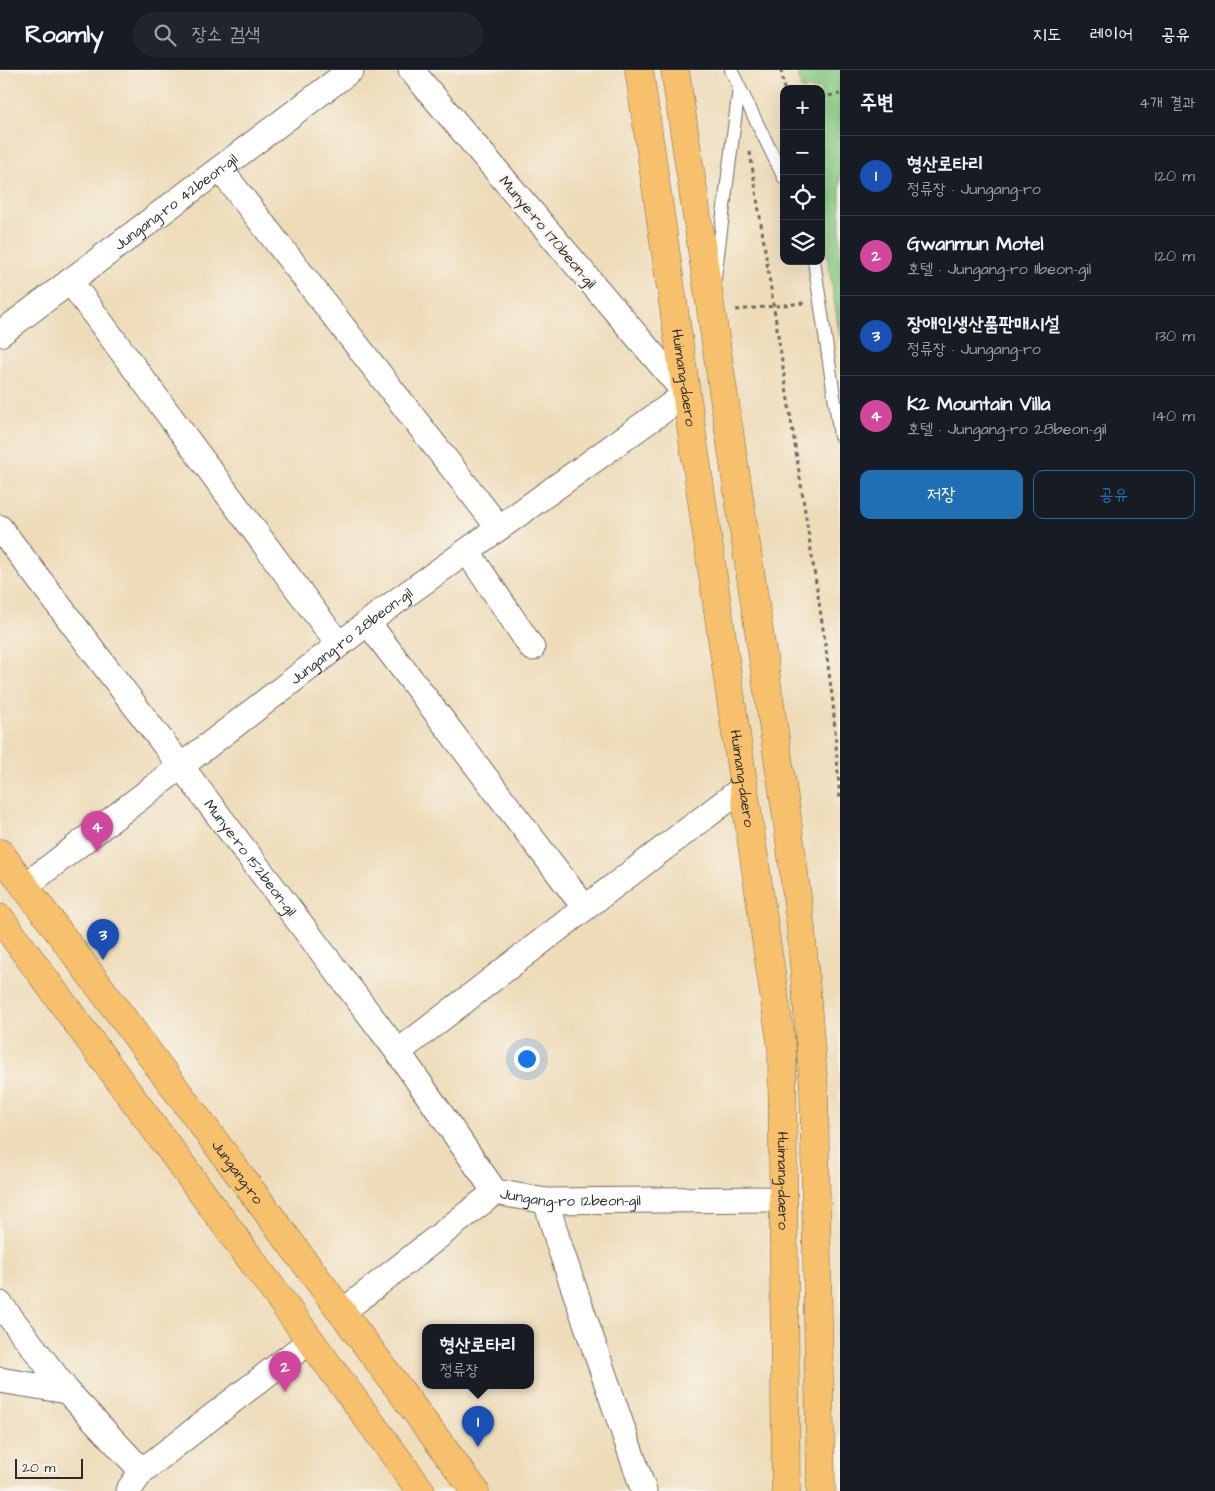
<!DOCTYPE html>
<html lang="ko">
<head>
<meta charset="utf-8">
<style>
	:root { --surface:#171b24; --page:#20242c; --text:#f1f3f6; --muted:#9ea1a6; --line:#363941; --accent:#1f6fb2 }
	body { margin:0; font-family:"Architects Daughter","Poor Story",sans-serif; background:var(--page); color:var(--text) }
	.controls { position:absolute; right:15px; top:15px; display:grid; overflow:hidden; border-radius:10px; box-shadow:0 5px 20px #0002 }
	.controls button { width:45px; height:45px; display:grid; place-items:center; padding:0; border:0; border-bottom:1px solid var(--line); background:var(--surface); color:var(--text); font:25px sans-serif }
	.scale { position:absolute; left:15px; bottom:12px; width:68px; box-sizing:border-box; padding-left:5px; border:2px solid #2b2b2b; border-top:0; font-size:14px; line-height:18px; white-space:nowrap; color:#2b2b2b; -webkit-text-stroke:4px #f7f3e8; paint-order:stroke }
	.you { position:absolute; left:526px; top:988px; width:18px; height:18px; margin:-12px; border:4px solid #fff; border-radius:50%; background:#1a73e8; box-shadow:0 0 0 8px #1a73e833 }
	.badge { display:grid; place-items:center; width:32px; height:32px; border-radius:50%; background:var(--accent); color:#fff; font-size:16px; font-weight:700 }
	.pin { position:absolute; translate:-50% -41px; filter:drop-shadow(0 1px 2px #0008) }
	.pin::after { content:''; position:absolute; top:26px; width:18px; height:15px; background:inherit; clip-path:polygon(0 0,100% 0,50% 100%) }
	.popup { position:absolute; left:422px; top:1254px; width:112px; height:65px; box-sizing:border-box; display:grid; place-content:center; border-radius:10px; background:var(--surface); filter:drop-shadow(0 1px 4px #0005); font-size:16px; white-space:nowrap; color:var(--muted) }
	.popup b { font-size:19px; color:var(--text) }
	.popup::after { content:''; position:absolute; left:50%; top:100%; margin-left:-10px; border:10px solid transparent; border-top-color:var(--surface) }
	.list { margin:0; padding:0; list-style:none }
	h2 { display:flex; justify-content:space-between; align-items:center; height:65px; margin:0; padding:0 20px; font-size:21px }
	h2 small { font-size:16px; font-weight:400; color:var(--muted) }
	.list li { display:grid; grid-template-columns:32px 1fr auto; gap:15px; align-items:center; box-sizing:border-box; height:80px; padding:0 20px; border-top:1px solid var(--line) }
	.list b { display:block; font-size:19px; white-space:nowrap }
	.list p { margin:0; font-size:16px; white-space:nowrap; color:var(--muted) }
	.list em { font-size:16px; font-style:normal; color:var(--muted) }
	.actions { display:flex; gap:10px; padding:15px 20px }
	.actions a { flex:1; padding:11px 0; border:1px solid var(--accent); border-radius:10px; text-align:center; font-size:18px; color:var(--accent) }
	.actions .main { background:var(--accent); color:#fff }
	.icon { flex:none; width:28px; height:28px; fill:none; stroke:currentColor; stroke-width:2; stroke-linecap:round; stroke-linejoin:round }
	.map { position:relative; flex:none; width:840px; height:1421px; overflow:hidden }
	header { display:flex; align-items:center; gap:30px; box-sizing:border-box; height:70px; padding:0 25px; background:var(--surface); border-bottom:1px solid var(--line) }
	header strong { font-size:24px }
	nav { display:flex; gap:28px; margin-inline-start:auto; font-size:18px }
	.search { width:350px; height:45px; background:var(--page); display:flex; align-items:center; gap:12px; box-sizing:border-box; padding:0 18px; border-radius:28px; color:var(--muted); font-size:19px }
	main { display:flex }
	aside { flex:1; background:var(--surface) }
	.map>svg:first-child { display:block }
</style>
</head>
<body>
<header>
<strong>Roamly</strong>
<div class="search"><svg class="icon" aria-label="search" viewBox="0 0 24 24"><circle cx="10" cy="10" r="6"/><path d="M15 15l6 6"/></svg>장소 검색</div>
<nav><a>지도</a><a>레이어</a><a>공유</a></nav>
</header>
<main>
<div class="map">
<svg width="840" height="1421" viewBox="0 0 840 1421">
	<rect width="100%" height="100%" fill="#f7f3e8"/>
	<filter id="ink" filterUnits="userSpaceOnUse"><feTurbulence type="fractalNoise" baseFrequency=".02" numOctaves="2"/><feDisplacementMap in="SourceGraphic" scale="10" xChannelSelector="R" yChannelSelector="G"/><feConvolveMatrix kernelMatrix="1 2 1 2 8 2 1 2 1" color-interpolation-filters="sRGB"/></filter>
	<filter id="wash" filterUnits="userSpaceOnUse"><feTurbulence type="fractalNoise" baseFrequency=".0096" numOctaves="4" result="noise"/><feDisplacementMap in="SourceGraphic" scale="20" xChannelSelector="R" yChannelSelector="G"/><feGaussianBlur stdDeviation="1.12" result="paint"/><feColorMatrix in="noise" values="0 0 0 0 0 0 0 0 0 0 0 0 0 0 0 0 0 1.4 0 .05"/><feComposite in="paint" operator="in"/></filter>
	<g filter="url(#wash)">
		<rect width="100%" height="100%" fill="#eedcb9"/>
		<!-- green -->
		<path fill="#89cb83" stroke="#5a7b57" d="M798,0H840V267L821,145V19H801Z"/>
	</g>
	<g filter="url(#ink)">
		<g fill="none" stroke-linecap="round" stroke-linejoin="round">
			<defs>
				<g id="service">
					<path d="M731,0L784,108"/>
					<path d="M814,191L840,366"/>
					<path d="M715,208L739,18"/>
				</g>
				<g id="minor">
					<path d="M220,99L499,458"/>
					<path d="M70,211L339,575"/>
					<path id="s1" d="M0,264L351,0"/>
					<path id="s2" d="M0,458L398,982L495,1122"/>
					<path d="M467,481L532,578"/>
					<path d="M368,553L585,838L743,718"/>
					<path id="s3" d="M25,816L383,541L686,324L411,0"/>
					<path d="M398,982L585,838"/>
					<path d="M546,1131L559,1175L644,1421"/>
					<path d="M0,1234L67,1321"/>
					<path id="s4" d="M341,1243L495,1122L546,1131L783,1129"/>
					<path d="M0,1310L67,1321L142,1401"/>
					<path d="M128,1421L142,1401L311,1270"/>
				</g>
				<g id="primary">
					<path id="s5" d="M639,0L782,979L786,1421"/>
					<path d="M675,0L787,748L801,858L814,1019L821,1421"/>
					<path id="s6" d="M0,783L475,1421"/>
					<path d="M0,848L421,1421"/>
				</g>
			</defs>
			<!-- service casing -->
			<use href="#service" stroke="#6f695d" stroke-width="14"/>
			<!-- minor casing -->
			<use href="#minor" stroke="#6f695d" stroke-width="27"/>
			<!-- primary casing -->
			<use href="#primary" stroke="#6f695d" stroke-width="29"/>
			<!-- path -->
			<g stroke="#6f695d" stroke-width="3" stroke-dasharray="4 4" stroke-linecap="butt">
				<path d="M781,0L784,19"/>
				<path d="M821,27L840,24"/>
				<path d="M750,82L824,565L833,633L840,730"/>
				<path d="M736,240L804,233"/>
			</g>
			<!-- service -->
			<use href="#service" stroke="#fff" stroke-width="12"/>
			<!-- minor -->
			<use href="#minor" stroke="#fff" stroke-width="25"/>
			<!-- primary -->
			<use href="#primary" stroke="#f7c06c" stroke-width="28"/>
		</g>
	</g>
	<g text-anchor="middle" stroke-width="4.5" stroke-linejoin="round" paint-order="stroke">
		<!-- street labels -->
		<g font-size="15" fill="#2b2b2b" stroke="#f7f3e8">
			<text dy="5" stroke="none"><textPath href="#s1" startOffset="220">Jungang-ro 42beon-gil</textPath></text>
			<text transform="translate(548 162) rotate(50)" y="5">Munye-ro 170beon-gil</text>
			<text dy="5" stroke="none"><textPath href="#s5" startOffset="311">Huimang-daero</textPath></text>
			<text dy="5" stroke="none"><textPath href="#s3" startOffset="411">Jungang-ro 28beon-gil</textPath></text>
			<text dy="5" stroke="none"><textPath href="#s5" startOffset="716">Huimang-daero</textPath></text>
			<text dy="5" stroke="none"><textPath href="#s2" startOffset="414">Munye-ro 152beon-gil</textPath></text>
			<text dy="5" stroke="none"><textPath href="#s6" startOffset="398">Jungang-ro</textPath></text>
			<text dy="5" stroke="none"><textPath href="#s5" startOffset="1121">Huimang-daero</textPath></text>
			<text dy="5" stroke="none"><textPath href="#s4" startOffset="272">Jungang-ro 12beon-gil</textPath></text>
		</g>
	</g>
</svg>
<div class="controls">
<button>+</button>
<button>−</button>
<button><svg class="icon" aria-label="locate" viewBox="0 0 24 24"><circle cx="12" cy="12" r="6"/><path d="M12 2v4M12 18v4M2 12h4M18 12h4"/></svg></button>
<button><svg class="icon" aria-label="layers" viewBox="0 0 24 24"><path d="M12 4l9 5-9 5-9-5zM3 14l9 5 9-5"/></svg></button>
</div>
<div class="scale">20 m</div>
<div class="you"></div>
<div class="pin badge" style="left:478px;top:1377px;background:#1a4fb4">1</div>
<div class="popup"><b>형산로타리</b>정류장</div>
<div class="pin badge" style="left:285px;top:1322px;background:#d1479c">2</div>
<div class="pin badge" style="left:103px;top:890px;background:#1a4fb4">3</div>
<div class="pin badge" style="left:97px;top:782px;background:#d1479c">4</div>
</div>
<aside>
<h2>주변<small>4개 결과</small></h2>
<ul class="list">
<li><span class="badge" style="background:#1a4fb4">1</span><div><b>형산로타리</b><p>정류장 · Jungang-ro</p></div><em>120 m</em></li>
<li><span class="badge" style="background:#d1479c">2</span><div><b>Gwanmun Motel</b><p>호텔 · Jungang-ro 11beon-gil</p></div><em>120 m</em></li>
<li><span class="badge" style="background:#1a4fb4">3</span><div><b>장애인생산품판매시설</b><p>정류장 · Jungang-ro</p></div><em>130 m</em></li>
<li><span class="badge" style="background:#d1479c">4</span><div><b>K2 Mountain Villa</b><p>호텔 · Jungang-ro 28beon-gil</p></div><em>140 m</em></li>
</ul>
<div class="actions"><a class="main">저장</a><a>공유</a></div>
</aside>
</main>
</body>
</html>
